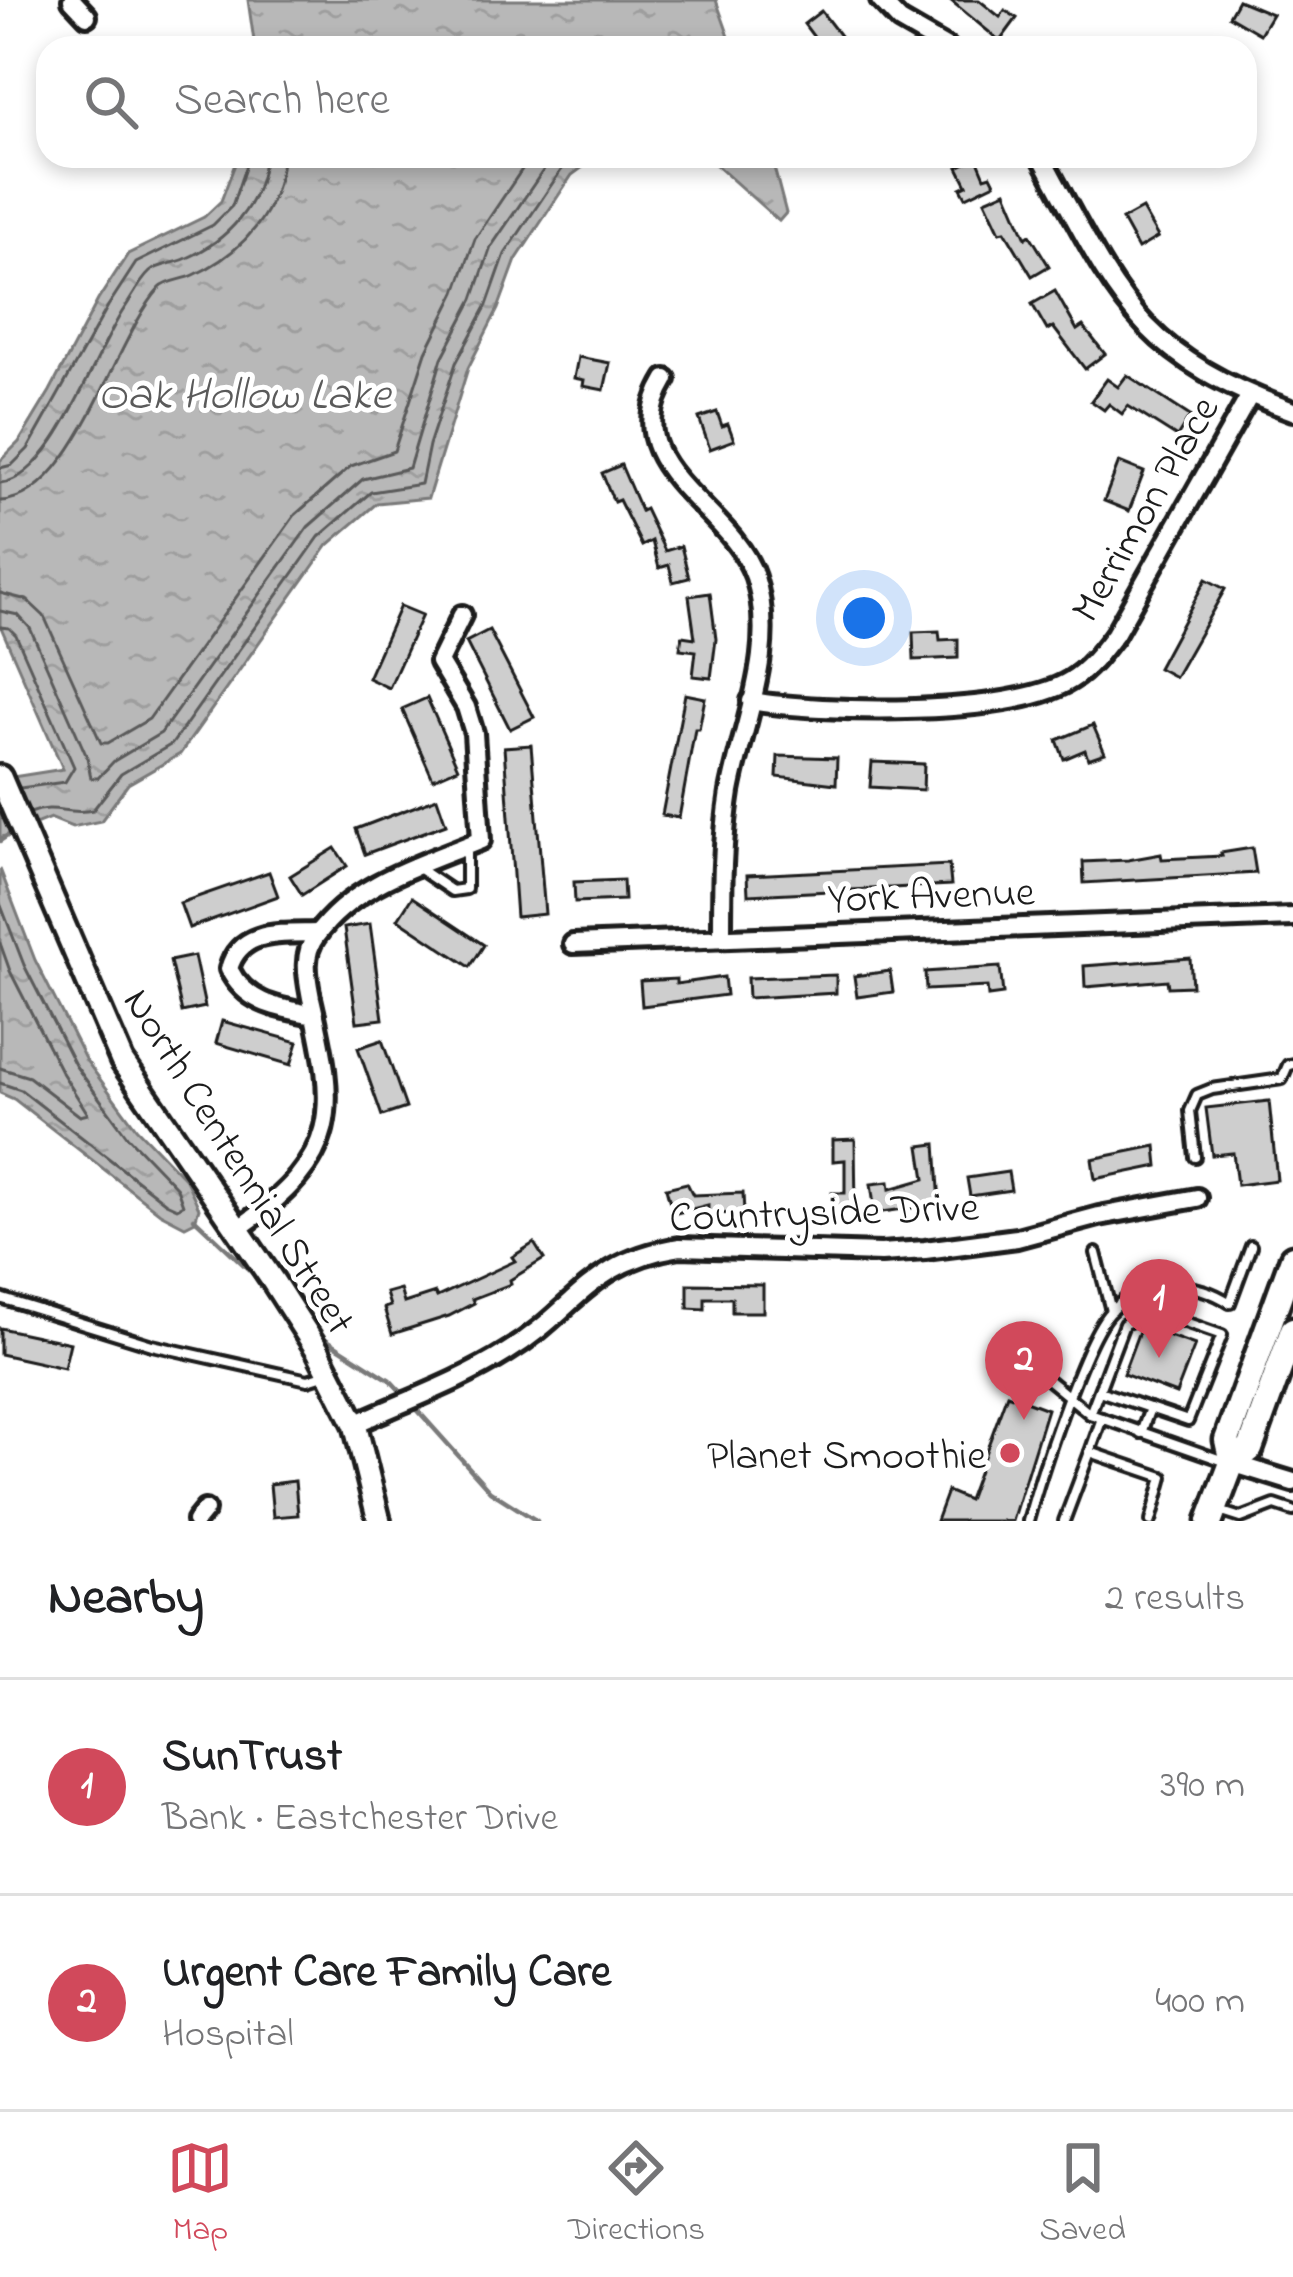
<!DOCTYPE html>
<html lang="en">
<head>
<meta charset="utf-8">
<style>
	:root { --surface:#fff; --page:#f2f2f2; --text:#202124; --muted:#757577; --line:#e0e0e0; --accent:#d1495b }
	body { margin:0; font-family:"Indie Flower",sans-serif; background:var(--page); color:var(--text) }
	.you { position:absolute; left:864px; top:618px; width:42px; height:42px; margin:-30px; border:9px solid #fff; border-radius:50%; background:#1a73e8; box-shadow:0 0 0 18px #1a73e833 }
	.badge { display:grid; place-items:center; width:78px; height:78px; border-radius:50%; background:var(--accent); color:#fff; font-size:39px; font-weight:700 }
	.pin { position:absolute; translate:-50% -99px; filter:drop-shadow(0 3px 6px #0008) }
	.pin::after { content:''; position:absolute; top:63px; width:42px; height:36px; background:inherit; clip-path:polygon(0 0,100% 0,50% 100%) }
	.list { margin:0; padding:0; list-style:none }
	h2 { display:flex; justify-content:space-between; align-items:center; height:156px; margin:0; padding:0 48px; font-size:51px }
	h2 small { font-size:39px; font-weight:400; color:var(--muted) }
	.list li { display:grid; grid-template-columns:78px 1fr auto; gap:36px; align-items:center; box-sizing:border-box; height:216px; padding:0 48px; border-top:3px solid var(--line) }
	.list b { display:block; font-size:45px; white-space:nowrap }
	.list p { margin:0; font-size:39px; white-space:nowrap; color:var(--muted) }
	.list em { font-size:39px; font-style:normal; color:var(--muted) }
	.icon { flex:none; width:66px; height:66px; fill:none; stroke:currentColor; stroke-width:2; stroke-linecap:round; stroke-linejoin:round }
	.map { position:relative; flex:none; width:1293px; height:1521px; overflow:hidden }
	.search { position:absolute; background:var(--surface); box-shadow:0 6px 18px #0003; left:36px; right:36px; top:36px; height:132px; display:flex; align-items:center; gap:30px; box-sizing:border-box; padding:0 42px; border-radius:36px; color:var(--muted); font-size:45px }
	.sheet { height:588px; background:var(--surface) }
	nav { display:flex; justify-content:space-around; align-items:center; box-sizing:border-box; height:168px; border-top:3px solid var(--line); background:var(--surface); font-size:33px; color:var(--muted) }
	nav a { display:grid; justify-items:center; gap:6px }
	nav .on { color:var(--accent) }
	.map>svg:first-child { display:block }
</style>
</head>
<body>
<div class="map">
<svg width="1293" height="1521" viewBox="0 0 1293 1521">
	<defs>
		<pattern id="water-ripples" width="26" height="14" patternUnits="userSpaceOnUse" patternTransform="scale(3)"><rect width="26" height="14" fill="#b8b8b8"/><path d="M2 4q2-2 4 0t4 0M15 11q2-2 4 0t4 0" fill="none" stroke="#9e9e9e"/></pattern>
	</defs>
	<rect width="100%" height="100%" fill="#fff"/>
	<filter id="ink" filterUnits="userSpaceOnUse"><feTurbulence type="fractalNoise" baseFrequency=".00833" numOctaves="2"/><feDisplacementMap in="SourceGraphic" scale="24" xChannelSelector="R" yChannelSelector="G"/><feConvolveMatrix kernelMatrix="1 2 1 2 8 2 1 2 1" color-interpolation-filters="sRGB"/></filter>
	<g filter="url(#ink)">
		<!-- water -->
		<g fill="url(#water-ripples)" stroke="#7a7a7a" stroke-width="3">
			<path d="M248,0H716L733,48H255Z"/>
			<path d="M238,156H598L572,175L516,260L498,309L468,368L428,498L377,503L328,545L180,754L128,784L101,821L72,827L50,818L0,838V779L63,769L0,625V461L19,442L50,391L98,300L128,254L204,217L221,201Z"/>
			<path d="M706,156H771L786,213L779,221Z"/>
			<path d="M0,869L35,960L85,1059L136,1128L186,1180L199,1208L195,1221L185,1226L160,1213L14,1099L0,1093Z"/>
		</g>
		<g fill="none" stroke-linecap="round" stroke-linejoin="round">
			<!-- shore -->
			<g stroke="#5a5a5a" stroke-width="3">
				<path d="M0,468L12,465L28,449L108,306L136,263L213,225L232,206L249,156"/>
				<path d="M0,483C53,480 96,350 124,309C132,298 140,281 150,272C159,264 174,264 185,259C227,241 262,204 264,156"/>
				<path d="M0,501C75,499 114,338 160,288C168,280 184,280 194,275C242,253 280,211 282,156"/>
				<path d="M0,593L27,600L44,616L101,743H108L149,719L295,515L351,466L394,451L426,352L456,292L475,239L531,156"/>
				<path d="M0,611L18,615L30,628L87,757L91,778H98L114,761L161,733L308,527L363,479L409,468L442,358L473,299L491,247L553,156"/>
				<path d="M0,627L9,628L16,635L74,767L65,782L20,788"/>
				<path d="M30,813C56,803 67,816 93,810L121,774L172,744L319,537L371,492L421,484L429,445L456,363L487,305L505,254L562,169L578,156"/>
				<path d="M0,903L24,965L75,1065L127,1136L177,1188L183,1205L177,1208L166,1203L21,1090L0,1083"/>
				<path d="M0,943L10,971L61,1071L88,1114L80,1116L29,1077L0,1068"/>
			</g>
			<!-- stream -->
			<g stroke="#7a7a7a" stroke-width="4.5">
				<path d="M0,841L15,831"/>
				<path d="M194,1218L260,1280"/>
				<path d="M316,1333L390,1380L404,1395"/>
				<path d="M412,1404L490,1491L537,1521"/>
			</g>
		</g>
		<!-- building -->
		<g fill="#cecece" stroke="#1c1c1c" stroke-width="3">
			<path d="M950,0H979L1000,17L1005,10L1017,18L1000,41Z"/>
			<path d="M1238,0L1272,14L1260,34L1229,16Z"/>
			<path d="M821,11L844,41L834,48H822L804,24Z"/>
			<path d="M977,158L985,177L991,175L995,183L966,197L961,188L967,185L958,167Z"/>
			<path d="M1006,191L1026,238L1030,235L1049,266L1032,276L1005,231L1000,232L985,200Z"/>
			<path d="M1142,209L1158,237L1138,249L1122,220Z"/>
			<path d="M1055,291L1077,330L1083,326L1105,354L1085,369L1053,327L1047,330L1032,304Z"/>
			<path d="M578,357L610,363L604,390L583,386L584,380L574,378Z"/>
			<path d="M1127,375L1190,416L1177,437L1128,406L1122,414L1109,404L1104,410L1091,401L1107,379L1118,387Z"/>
			<path d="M717,412L722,426L728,424L734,440L710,449L699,418Z"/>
			<path d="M1119,462L1144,472L1129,511L1104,501Z"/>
			<path d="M621,465L641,511L645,509L665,551L681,546L689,578L673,582L669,565L659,568L652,541L642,546L619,500L614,502L602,473Z"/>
			<path d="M1206,579L1225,589L1175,677L1158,668Z"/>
			<path d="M710,593L716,639L711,678L693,676L696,651L680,649L682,636L695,638L689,596Z"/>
			<path d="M400,606L422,615L389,688L368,678Z"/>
			<path d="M489,630L534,717L510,729L466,642Z"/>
			<path d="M939,631L940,640L958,639V658L914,660L913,632Z"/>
			<path d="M685,694L705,698L699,729H695L679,818L662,815Z"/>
			<path d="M427,698L458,768L433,779L402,709Z"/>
			<path d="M1093,725L1105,753L1088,759L1085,750L1064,759L1057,740Z"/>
			<path d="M531,745L545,914L516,917L504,747Z"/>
			<path d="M778,756L837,758L836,784L777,777Z"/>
			<path d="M872,762L924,764L923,790L870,787Z"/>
			<path d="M437,798L446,824L365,854L356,829Z"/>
			<path d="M335,848L347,866L302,895L290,876Z"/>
			<path d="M1252,848L1256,873L1084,883L1083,862L1128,860L1161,854L1162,859L1222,856L1221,853Z"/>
			<path d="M949,865L951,885L748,895L747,875Z"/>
			<path d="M269,872L278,896L189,928L180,903Z"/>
			<path d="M623,880L624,900L575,902L574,882Z"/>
			<path d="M412,897L484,945L470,967L398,919Z"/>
			<path d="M370,924L383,1019L357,1022L344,928Z"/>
			<path d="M194,956L205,1007L182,1012L170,961Z"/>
			<path d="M1190,958L1192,986L1168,987L1167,980L1085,987L1084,966Z"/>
			<path d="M1000,967L1003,994L988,996L987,987L926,990L925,972Z"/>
			<path d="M890,971L893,992L857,997L854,976Z"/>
			<path d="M836,975V993L748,998L747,978Z"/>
			<path d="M724,977L726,995L642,1006L640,981L676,979V984Z"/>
			<path d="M222,1021L298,1042L291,1065L216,1043Z"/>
			<path d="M382,1040L406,1108L382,1116L358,1048Z"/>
			<path d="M1269,1101L1277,1180L1237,1185L1233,1153L1212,1155L1206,1108Z"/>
			<path d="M855,1139L856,1211L833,1212L832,1193H845V1160L833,1161V1140Z"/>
			<path d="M936,1144L940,1204L875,1213L871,1184L889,1182L890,1189L925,1179L920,1146Z"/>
			<path d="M1156,1146L1158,1166L1095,1179L1092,1159Z"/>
			<path d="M1008,1172L1011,1190L970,1196L967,1178Z"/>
			<path d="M687,1183L693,1195L743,1193L744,1213L708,1214V1205L673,1214L666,1188Z"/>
			<path d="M534,1243L544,1259L510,1280L511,1284L472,1299L474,1303L449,1316L392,1334L384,1308L390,1306L386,1293L400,1289L404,1303L435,1293L437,1297L515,1261L512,1257Z"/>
			<path d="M688,1284L763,1285V1312H732V1298H705V1309L688,1308Z"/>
			<path d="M1141,1326L1195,1345L1176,1394L1123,1374Z"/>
			<path d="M0,1328L70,1343L64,1368L0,1354Z"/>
			<path d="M1007,1394L1047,1409L1012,1521H936L947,1491L968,1500Z"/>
			<path d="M295,1481L298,1515L273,1517L270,1484Z"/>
		</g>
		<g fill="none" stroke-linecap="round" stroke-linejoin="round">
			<defs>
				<g id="service">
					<path d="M418,868L452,891L466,889V847"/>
					<path d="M1195,1157L1190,1111L1197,1095L1212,1089L1282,1079L1288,1065L1293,1064"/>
					<path d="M1096,1253L1111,1311"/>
					<path d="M0,1298L152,1345L308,1380L327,1374"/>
					<path d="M1013,1374L1046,1378L1090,1414L1224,1461"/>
					<path d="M1090,1414L1124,1324L1156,1312L1222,1335L1188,1421L1099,1391"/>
					<path d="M1102,1418L1090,1452L1163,1477L1151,1521"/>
					<path d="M1141,1433L1150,1408"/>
					<path d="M1216,1510L1241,1518L1275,1505L1293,1511"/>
					<path d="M1028,1521C1039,1480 1084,1339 1110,1312C1141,1279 1194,1279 1230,1303L1251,1246"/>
					<path d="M1064,1521L1090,1452"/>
				</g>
				<g id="minor">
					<path d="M72,0L87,16"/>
					<path d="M880,0L900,21L947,48"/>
					<path d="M1041,156C1117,295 1134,354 1293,411"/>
					<path d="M666,379C612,467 731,505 755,577C778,649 743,722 730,792C722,841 722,888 722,938"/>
					<path d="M751,701C820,713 1013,717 1071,680C1089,669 1102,651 1115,634L1250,395"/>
					<path d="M573,944L1293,917"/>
					<path d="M315,1015C279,1008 246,1004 229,969C240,928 283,934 318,933"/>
					<path d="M239,1228C342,1156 337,1111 311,998C307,977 302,955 316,936C354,883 423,864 481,840L474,733L466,707L439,662L462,615"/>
					<path d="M355,1424C405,1401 460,1382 507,1352C576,1310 589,1261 680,1247L881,1253L925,1250L1017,1238L1099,1216L1197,1198"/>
					<path d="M1232,1463L1293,1482"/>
					<path d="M196,1521L205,1510"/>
				</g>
				<path id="tertiary" d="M0,777L122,1061L273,1281L318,1351L355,1424L379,1521"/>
				<g id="primary">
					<path d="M1232,1463L1250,1449L1293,1330"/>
					<path d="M1210,1521L1232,1463L1227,1440L1293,1258"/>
				</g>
			</defs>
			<!-- service casing -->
			<use href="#service" stroke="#1c1c1c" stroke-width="16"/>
			<!-- minor casing -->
			<use href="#minor" stroke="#1c1c1c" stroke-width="26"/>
			<!-- tertiary casing -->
			<use href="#tertiary" stroke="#1c1c1c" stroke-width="30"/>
			<!-- primary casing -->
			<use href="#primary" stroke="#1c1c1c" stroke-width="33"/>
			<!-- service -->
			<use href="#service" stroke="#fff" stroke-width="8"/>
			<!-- minor -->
			<use href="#minor" stroke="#fff" stroke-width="16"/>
			<!-- tertiary -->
			<use href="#tertiary" stroke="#fff" stroke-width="21"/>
			<!-- primary -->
			<use href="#primary" stroke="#fff" stroke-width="24"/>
		</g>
	</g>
	<!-- markers -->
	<circle fill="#d1495b" stroke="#fff" stroke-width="4.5" cx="1010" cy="1453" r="12"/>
	<g text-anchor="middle" stroke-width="10" stroke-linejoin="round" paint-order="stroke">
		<!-- street labels -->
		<g font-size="42" fill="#1c1c1c" stroke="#fff">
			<text transform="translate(1143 508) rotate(-60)" y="15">Merrimon Place</text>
			<text transform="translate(931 893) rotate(-2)" y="15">York Avenue</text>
			<text transform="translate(241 1160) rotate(58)" y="15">North Centennial Street</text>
			<text transform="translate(824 1210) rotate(-2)" y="15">Countryside Drive</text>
		</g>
		<!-- poi labels -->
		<g font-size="42" fill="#1c1c1c" stroke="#fff" text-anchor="end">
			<text x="986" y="1468">Planet Smoothie</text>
		</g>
		<!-- water labels -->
		<g font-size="45" font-style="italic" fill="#5a5a5a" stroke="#fff">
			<text x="244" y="408">Oak Hollow Lake</text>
		</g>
	</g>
</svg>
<div class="you"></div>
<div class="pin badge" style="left:1159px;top:1358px">1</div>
<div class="pin badge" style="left:1024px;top:1420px">2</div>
<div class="search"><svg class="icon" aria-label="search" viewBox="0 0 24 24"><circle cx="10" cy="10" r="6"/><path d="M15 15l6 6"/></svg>Search here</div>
</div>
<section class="sheet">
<h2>Nearby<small>2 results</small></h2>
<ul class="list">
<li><span class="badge">1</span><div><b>SunTrust</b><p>Bank · Eastchester Drive</p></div><em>390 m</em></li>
<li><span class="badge">2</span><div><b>Urgent Care Family Care</b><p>Hospital</p></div><em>400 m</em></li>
</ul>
</section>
<nav>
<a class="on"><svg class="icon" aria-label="map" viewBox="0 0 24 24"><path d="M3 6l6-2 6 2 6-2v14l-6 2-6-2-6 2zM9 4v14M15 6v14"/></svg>Map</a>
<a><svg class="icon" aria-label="directions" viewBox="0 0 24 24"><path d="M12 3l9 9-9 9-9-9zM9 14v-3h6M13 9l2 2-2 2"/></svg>Directions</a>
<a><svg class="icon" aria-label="saved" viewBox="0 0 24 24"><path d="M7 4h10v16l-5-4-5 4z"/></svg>Saved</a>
</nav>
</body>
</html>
